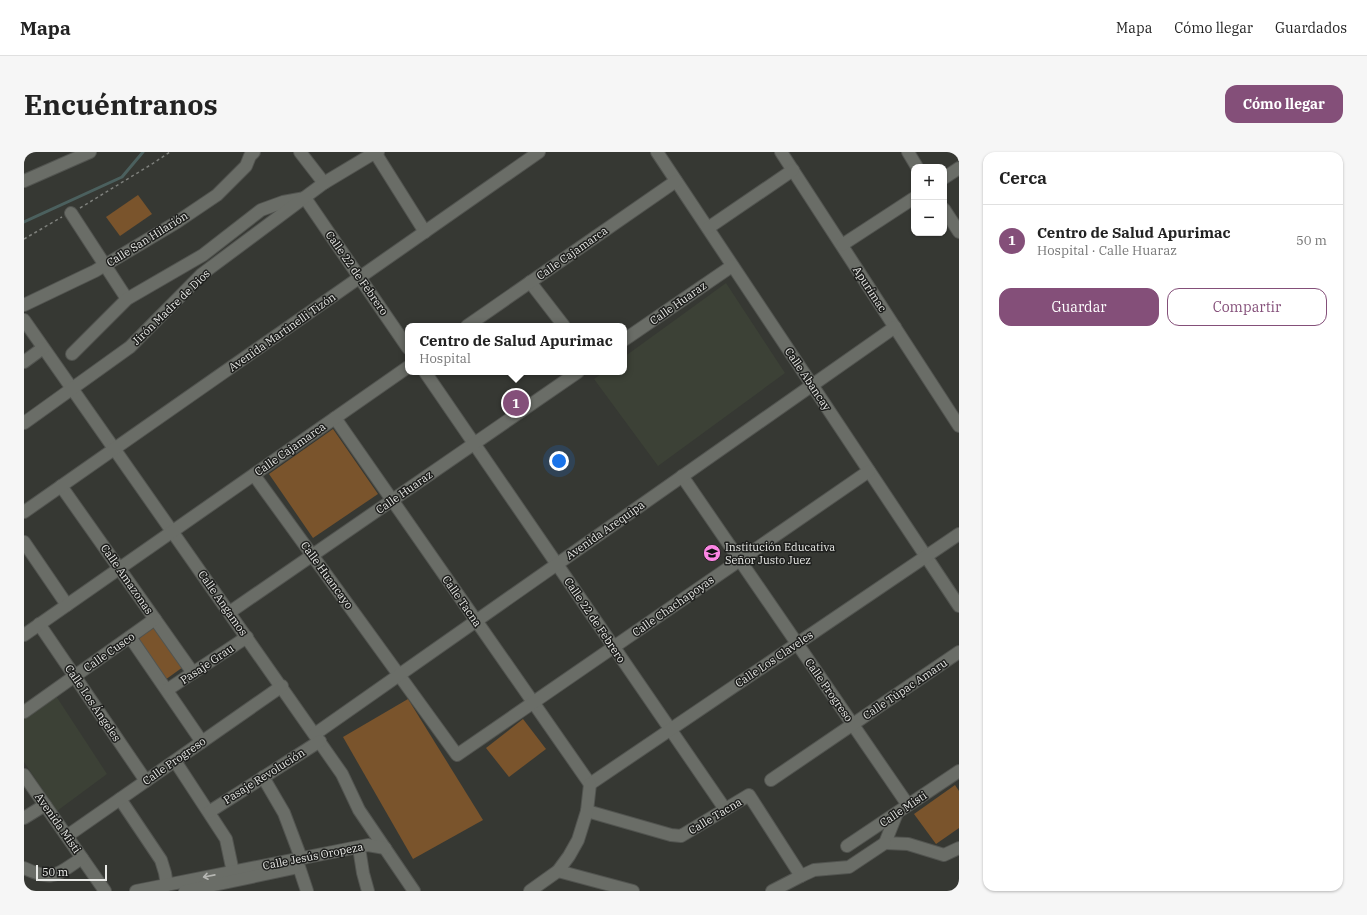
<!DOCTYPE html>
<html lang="es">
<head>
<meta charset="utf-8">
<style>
	:root { --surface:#fff; --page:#f6f6f6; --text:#222; --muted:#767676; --line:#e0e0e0; --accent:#844f79 }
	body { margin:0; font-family:"IBM Plex Serif",serif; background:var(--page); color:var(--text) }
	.controls { position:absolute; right:12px; top:12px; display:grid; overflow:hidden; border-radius:8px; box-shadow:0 1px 3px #0004 }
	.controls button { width:36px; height:36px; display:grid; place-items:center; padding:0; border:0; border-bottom:1px solid var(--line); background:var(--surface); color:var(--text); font:20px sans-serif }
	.scale { position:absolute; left:12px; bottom:10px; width:71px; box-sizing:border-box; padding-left:4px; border:2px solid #e8e9e6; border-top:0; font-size:11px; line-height:14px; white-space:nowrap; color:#e8e9e6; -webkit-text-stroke:3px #1e1f1d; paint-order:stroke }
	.you { position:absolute; left:535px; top:309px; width:14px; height:14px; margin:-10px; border:3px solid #fff; border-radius:50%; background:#1a73e8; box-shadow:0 0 0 6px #1a73e833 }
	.badge { display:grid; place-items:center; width:26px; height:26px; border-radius:50%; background:var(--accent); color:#fff; font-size:13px; font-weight:700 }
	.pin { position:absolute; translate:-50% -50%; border:2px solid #fff; box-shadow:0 1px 4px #0006 }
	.popup { position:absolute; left:381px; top:171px; width:222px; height:52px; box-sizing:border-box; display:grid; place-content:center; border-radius:8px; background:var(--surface); filter:drop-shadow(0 1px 3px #0005); font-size:13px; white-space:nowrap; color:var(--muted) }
	.popup b { font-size:15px; color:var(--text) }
	.popup::after { content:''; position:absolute; left:50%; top:100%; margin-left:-8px; border:8px solid transparent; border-top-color:var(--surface) }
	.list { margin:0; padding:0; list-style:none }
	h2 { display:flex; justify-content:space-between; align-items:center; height:52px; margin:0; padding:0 16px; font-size:17px }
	h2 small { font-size:13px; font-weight:400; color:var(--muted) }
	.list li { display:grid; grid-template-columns:26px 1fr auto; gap:12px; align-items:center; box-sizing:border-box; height:72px; padding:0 16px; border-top:1px solid var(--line) }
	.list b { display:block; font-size:15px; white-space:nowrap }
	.list p { margin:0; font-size:13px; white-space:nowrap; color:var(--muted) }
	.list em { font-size:13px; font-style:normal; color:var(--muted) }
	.actions { display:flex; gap:8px; padding:12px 16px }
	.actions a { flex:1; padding:9px 0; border:1px solid var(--accent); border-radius:12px; text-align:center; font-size:14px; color:var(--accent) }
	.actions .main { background:var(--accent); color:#fff }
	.map { position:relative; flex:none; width:935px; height:739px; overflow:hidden; border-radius:12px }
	header { display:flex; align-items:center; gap:24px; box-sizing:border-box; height:56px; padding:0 20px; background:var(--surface); border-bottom:1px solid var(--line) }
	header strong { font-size:19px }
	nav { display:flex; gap:22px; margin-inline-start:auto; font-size:14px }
	.intro { display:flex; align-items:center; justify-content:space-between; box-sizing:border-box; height:96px; padding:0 24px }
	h1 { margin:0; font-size:28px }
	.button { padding:10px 18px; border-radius:12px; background:var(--accent); color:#fff; font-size:14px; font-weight:700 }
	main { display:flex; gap:24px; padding:0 24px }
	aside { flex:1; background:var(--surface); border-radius:12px; box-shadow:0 1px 3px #0004 }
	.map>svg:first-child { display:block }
</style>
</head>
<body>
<header>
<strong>Mapa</strong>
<nav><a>Mapa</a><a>Cómo llegar</a><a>Guardados</a></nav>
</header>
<div class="intro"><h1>Encuéntranos</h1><a class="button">Cómo llegar</a></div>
<main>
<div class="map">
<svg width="935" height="739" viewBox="0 0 935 739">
	<rect width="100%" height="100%" fill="#363833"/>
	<!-- built -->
	<g fill="#3c4136">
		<path d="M702,131L761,221L634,314L570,227L580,220H600V205Z"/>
		<path d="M32,544L83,622L33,659L0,610V566Z"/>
	</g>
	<!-- green -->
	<g fill="#7a542c">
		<path d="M114,43L128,62L96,84L82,65Z"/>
		<path d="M309,277L354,342L289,386L245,322Z"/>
		<path d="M130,474L159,515L141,528L115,487Z"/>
		<path d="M384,547L459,668L389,707L319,585Z"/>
		<path d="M499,567L522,597L485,625L462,596Z"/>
		<path d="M931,633L935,639V676L912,692L890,662Z"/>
	</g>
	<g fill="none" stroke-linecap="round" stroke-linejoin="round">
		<!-- stream -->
		<path stroke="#4b605e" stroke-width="3" d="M0,70L98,25L119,0"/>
		<defs>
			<g id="minor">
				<path d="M276,0L300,31"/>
				<path d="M633,0L935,454"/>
				<path d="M757,0L935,274"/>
				<path d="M884,0L893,15"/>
				<path d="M352,2L401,80"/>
				<path d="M920,26L935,16"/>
				<path d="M0,29L66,0"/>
				<path d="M920,57L935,80"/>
				<path d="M47,61L103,147"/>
				<path d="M684,76L769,18"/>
				<path d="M818,93L890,46"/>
				<path d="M506,130L540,174"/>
				<path d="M0,153L71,119L153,70L193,43L222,14L226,4L230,0"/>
				<path d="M0,168L318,622L335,658L390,739"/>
				<path d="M443,174L652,29"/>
				<path d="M600,188L708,114"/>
				<path d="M48,202L103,147L179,103L237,58L259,50L281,46L384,196"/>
				<path d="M0,210L19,196"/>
				<path d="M401,220L701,657"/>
				<path d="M311,266L566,632"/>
				<path d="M0,271L106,195L178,122L300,31L345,4L354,0"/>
				<path d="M230,323L433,603L845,319"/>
				<path d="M658,324L884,653"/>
				<path d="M37,334L169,521"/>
				<path d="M0,360L515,0"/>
				<path d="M0,390L43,453"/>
				<path d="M206,460L554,220"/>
				<path d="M15,472L122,629"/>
				<path d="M0,483L384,215"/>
				<path d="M106,485L178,590"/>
				<path d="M143,538L223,485"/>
				<path d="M0,560L131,467"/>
				<path d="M291,582L871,175"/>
				<path d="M151,609L202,687L209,720"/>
				<path d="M0,623L81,739"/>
				<path d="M239,625L260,661L277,706"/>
				<path d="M747,628L935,500"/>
				<path d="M566,632L935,382"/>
				<path d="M96,647L137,708L141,721L143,733"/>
				<path d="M563,659L647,683L657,684L725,643L777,724"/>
				<path d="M185,660L296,589"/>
				<path d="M873,661L861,691L884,692L920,703L935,696"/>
				<path d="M0,666L21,653"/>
				<path d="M43,684L258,534"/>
				<path d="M823,694L935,619"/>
				<path d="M336,702L339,721L344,739"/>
				<path d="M275,715L283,739"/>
				<path d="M0,716C30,730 32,723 58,706"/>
				<path d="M534,719L609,739"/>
				<path d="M112,739L344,693L361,696"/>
				<path d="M161,739L270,716"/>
				<path d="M506,739L534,719L545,704L554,688L563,659L566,632"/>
				<path d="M748,739L777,724L790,718L825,715L861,691"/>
			</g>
		</defs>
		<!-- minor casing -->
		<use href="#minor" stroke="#525450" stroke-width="14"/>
		<!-- path -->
		<g stroke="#7d7f7b" stroke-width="1.5" stroke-dasharray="3 3" stroke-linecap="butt">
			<path d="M56,56L128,12L146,0"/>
			<path d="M0,87L38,65"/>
		</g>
		<!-- minor -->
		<use href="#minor" stroke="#6a6d67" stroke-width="12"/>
	</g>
	<!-- one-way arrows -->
	<defs><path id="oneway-shaft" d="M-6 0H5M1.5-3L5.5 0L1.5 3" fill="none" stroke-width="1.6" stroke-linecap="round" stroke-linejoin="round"/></defs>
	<use stroke="#b6b7b3" href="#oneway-shaft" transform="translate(185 724) rotate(169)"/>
	<!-- icons -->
	<defs>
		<symbol id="school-disc" viewBox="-11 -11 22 22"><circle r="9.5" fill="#fc86e4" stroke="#1e1f1d"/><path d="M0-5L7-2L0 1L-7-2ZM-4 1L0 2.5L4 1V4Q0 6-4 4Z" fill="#111"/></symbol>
	</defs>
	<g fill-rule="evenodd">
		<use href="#school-disc" x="678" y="391" width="20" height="20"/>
	</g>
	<g text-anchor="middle" stroke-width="3" stroke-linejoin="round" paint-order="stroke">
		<!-- street labels -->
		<g font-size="11" fill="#e8e9e6" stroke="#1e1f1d">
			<text transform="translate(123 87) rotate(-32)" y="4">Calle San Hilarión</text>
			<text transform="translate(548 101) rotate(-35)" y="4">Calle Cajamarca</text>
			<text transform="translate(333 121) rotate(55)" y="4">Calle 22 de Febrero</text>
			<text transform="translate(846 137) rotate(57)" y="4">Apurímac</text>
			<text transform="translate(654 151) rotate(-35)" y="4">Calle Huaraz</text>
			<text transform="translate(147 155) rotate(-44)" y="4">Jirón Madre de Dios</text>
			<text transform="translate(258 180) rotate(-35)" y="4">Avenida Martinelli Tizón</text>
			<text transform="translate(784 227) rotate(56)" y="4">Calle Abancay</text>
			<text transform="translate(266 297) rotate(-35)" y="4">Calle Cajamarca</text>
			<text transform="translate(380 340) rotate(-35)" y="4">Calle Huaraz</text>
			<text transform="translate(581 378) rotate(-35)" y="4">Avenida Arequipa</text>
			<text transform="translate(303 423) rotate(54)" y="4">Calle Huancayo</text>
			<text transform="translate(103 427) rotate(55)" y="4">Calle Amazonas</text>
			<text transform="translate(438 449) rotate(55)" y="4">Calle Tacna</text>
			<text transform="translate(199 451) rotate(55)" y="4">Calle Angamos</text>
			<text transform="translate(649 454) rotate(-35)" y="4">Calle Chachapoyas</text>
			<text transform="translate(571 468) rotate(56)" y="4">Calle 22 de Febrero</text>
			<text transform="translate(85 500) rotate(-35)" y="4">Calle Cusco</text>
			<text transform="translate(750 507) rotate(-34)" y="4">Calle Los Claveles</text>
			<text transform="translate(183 512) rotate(-34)" y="4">Pasaje Grau</text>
			<text transform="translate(881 537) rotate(-34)" y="4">Calle Túpac Amaru</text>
			<text transform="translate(805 538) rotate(55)" y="4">Calle Progreso</text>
			<text transform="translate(69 551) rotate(56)" y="4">Calle Los Ángeles</text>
			<text transform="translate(150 609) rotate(-35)" y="4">Calle Progreso</text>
			<text transform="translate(240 624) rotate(-32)" y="4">Pasaje Revolución</text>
			<text transform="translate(879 657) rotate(-34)" y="4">Calle Misti</text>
			<text transform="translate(691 664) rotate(-31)" y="4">Calle Tacna</text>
			<text transform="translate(34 671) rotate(55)" y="4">Avenida Misti</text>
			<text transform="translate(289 704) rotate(-11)" y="4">Calle Jesús Oropeza</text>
		</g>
		<!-- poi labels -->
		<g font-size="11" fill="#e8e9e6" stroke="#1e1f1d" text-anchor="start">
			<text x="701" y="399">Institución Educativa<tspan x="701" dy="13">Señor Justo Juez</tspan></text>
		</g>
	</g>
</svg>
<div class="controls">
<button>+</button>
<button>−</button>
</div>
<div class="scale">50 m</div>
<div class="you"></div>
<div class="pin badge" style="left:492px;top:251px">1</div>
<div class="popup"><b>Centro de Salud Apurimac</b>Hospital</div>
</div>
<aside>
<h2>Cerca<small></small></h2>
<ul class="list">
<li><span class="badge">1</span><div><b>Centro de Salud Apurimac</b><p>Hospital · Calle Huaraz</p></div><em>50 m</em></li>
</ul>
<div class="actions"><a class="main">Guardar</a><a>Compartir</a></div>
</aside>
</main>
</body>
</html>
